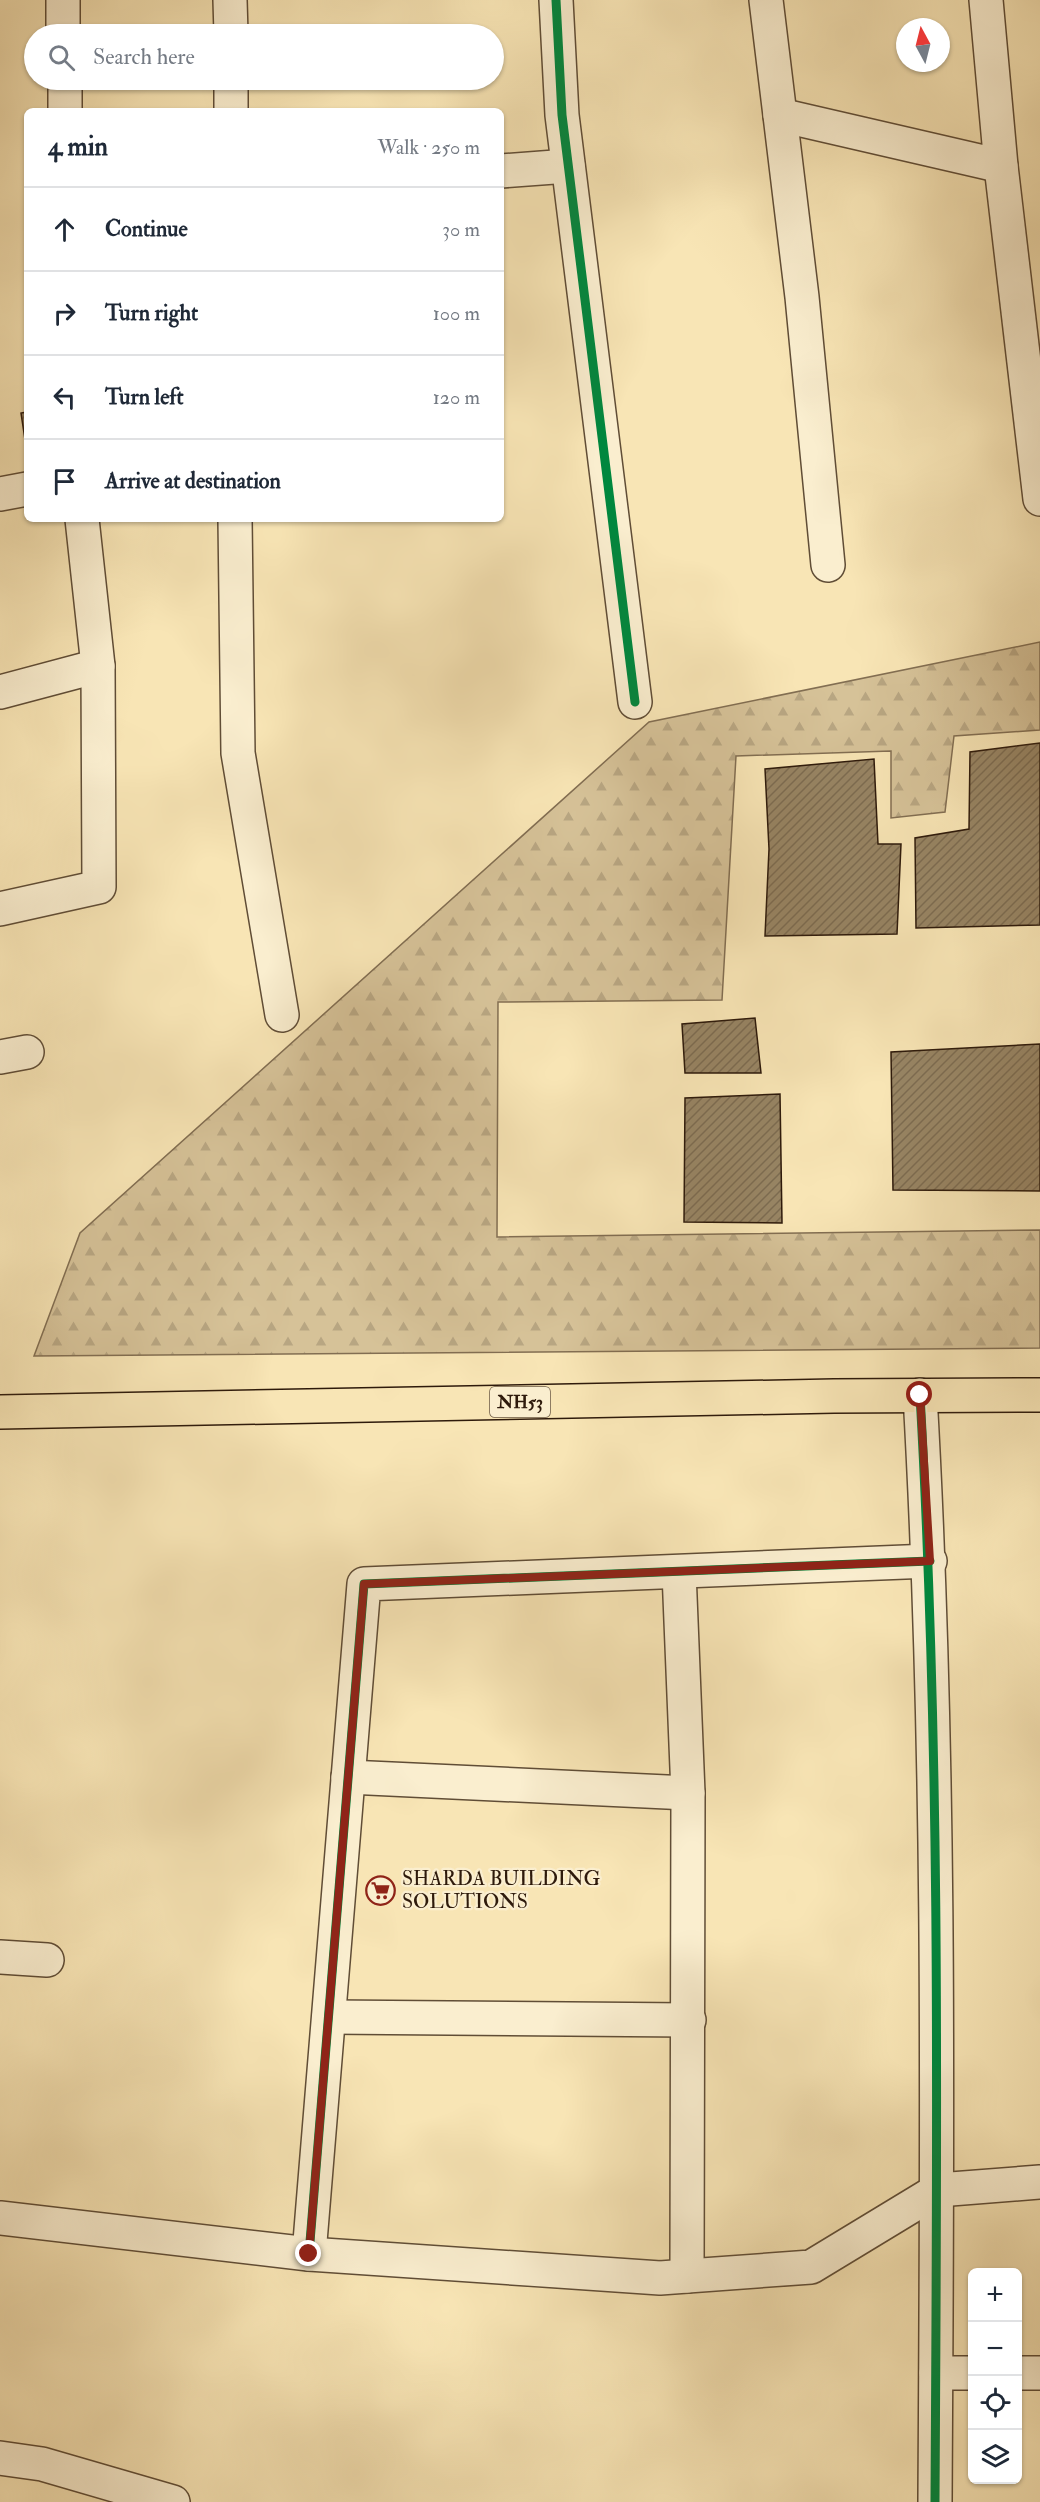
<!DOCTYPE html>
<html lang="en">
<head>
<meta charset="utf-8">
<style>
	:root { --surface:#fff; --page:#f2f2f3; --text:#1f2937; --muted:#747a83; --line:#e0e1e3 }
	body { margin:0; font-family:"IM FELL Double Pica",serif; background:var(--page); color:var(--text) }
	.controls { position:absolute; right:18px; bottom:18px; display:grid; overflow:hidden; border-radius:9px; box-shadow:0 2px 4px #0004 }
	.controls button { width:54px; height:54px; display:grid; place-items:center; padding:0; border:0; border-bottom:2px solid var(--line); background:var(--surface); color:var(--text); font:30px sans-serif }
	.compass { position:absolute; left:896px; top:18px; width:54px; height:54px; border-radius:50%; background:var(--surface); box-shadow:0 2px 4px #0004; rotate:353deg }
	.stop { position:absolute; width:18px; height:18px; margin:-14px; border:4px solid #8f2418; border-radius:50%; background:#fff }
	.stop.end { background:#8f2418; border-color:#fff; box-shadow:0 2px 6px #0008 }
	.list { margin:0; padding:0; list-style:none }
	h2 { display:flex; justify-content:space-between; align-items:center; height:78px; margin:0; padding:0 24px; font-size:26px }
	h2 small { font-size:20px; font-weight:400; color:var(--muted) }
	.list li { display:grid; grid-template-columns:39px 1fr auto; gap:18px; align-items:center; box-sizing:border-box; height:84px; padding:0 24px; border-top:2px solid var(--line) }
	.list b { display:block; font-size:22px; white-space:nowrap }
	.list em { font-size:20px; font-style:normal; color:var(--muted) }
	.icon { flex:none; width:33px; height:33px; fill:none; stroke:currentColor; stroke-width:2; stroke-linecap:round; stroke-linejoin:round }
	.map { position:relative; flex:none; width:1040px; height:2502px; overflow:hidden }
	.search { position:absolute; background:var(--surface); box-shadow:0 2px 4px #0004; left:24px; top:24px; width:480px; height:66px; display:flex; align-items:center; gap:15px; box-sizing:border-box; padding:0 21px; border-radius:33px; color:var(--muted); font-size:22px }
	.panel { position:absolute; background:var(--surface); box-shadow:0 2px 4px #0004; left:24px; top:108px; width:480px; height:414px; border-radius:9px }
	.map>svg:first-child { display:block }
</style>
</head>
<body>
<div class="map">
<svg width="1040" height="2502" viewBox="0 0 1040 2502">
	<defs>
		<pattern id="forest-firs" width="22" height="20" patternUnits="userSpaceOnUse" patternTransform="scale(1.5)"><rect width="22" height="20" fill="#d6c298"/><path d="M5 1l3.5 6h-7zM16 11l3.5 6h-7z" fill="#b8a682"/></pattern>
		<pattern id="building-hatch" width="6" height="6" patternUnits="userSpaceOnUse" patternTransform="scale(1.5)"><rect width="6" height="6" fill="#978463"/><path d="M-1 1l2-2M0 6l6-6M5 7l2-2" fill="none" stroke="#7c6b50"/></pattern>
	</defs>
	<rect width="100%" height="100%" fill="#f8e5b5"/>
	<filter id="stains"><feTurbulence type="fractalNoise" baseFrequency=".00333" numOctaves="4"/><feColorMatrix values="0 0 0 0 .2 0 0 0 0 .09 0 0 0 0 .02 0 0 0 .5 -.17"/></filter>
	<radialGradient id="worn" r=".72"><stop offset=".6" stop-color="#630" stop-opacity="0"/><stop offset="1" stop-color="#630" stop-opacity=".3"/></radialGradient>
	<!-- forest -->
	<path fill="url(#forest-firs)" stroke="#826e52" stroke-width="1.5" d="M1040,642V730L954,736L945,812L891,818V751L736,756L722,1000L498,1002L497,1237L1040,1230V1348L34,1356L80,1233L649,722Z"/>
	<!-- building -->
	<g fill="url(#building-hatch)" stroke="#2e1a0b" stroke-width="1.5">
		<path d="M27,412V453L21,413Z"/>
		<path d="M1040,743V925L916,928L915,838L969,829L970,752Z"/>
		<path d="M874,759L878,844H901L897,934L765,936L769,849L765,769Z"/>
		<path d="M755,1018L761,1073H685L682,1024Z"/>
		<path d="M1040,1044V1191L893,1190L891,1052Z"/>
		<path d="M780,1094L782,1223L684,1222L685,1098Z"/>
	</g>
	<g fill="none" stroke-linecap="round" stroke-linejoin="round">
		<defs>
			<g id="street">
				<path d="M63,0V34"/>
				<path d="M230,0L231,34"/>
				<path d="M556,0L562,115L635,702"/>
				<path d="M766,0L802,297L828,565"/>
				<path d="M65,80V111"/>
				<path d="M231,80V111"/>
				<path d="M780,115L1001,166L986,0"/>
				<path d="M1001,166L1040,499"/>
				<path d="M501,171L568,166"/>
				<path d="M0,494L27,489"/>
				<path d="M235,519L238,753L282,1015"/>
				<path d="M0,692L98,666"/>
				<path d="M0,909L99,887L98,666L82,519"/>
				<path d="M0,1057L27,1052"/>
				<path d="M920,1395C941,1764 937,2133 935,2502"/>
				<path d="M679,1572L688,1793L687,2276"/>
				<path d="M348,1777L688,1793"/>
				<path d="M0,1957L47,1960"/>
				<path d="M329,2017L689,2020"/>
				<path d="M0,2218L309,2254L660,2278L811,2267L938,2190L1040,2182"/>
				<path d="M309,2254L364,1584L930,1561"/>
				<path d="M936,2373H972"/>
				<path d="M1018,2373H1040"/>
				<path d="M0,2458L42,2464L173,2502"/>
			</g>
			<path id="highway" d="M0,1412L834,1396L1040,1395"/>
		</defs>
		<!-- street casing -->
		<use href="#street" stroke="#604d36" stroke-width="36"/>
		<!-- highway casing -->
		<use href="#highway" stroke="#2e1a0b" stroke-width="36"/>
		<!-- street -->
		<use href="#street" stroke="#faeecf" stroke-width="33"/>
		<!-- highway -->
		<use href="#highway" stroke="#f8e5b5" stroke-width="33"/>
		<defs>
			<g id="cycleway">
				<path d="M556,0L562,115L635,702"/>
				<path d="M920,1395C941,1764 937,2133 935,2502"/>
				<path d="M309,2254L364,1584L930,1561"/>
			</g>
		</defs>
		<!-- cycleway casing -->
		<use href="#cycleway" stroke="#faeecf" stroke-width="13"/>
		<!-- cycleway -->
		<use href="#cycleway" stroke="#00873e" stroke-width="9"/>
	</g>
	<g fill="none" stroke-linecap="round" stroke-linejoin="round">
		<!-- route -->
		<path stroke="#8f2418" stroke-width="8" d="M309,2254L364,1584L930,1561L920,1395"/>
	</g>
	<!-- icons -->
	<defs>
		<symbol id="supermarket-ring" viewBox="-11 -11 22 22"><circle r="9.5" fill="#faeecf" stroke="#8f2418" stroke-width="1.5"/><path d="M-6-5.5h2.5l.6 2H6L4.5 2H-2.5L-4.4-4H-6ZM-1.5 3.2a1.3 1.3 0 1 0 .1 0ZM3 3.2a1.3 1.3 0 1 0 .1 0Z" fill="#8f2418"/></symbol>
	</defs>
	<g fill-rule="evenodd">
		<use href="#supermarket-ring" x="364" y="1874" width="33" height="33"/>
	</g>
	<g text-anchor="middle" stroke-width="4.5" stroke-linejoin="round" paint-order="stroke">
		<!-- shield labels -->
		<rect fill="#faeecf" stroke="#6b5a46" stroke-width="1.5" x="490" y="1387" width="60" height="30" rx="4.5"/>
		<g font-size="18" font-weight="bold" fill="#2e1a0b">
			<text x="520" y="1408">NH53</text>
		</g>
		<!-- poi labels -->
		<g font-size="20" fill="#2e1a0b" stroke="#faeecf" text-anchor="start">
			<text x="402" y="1885">SHARDA BUILDING<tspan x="402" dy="23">SOLUTIONS</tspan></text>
		</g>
	</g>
	<rect width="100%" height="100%" filter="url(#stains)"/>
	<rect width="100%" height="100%" fill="url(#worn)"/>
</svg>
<div class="controls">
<button>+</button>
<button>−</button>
<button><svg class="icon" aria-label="locate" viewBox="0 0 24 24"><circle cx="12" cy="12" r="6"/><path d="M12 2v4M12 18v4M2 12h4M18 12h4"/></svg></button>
<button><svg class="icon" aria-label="layers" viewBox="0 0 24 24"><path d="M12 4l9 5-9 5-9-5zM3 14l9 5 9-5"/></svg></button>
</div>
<svg class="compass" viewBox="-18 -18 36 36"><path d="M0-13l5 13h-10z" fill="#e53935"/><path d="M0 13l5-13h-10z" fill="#747a83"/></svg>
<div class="stop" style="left:920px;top:1395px"></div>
<div class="stop end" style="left:309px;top:2254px"></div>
<div class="search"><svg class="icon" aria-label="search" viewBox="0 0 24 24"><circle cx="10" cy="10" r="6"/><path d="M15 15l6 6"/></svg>Search here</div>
<section class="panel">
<h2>4 min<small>Walk · 250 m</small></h2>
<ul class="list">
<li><svg class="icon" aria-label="ahead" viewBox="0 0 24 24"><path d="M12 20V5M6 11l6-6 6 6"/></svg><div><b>Continue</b></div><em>30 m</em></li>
<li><svg class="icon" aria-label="right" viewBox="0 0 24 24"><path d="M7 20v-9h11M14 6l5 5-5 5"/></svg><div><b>Turn right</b></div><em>100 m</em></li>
<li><svg class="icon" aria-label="left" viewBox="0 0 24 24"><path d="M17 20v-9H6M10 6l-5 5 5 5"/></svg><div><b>Turn left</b></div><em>120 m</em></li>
<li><svg class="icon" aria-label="arrive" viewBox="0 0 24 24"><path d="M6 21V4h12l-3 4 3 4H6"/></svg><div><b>Arrive at destination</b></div></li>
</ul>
</section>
</div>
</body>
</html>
